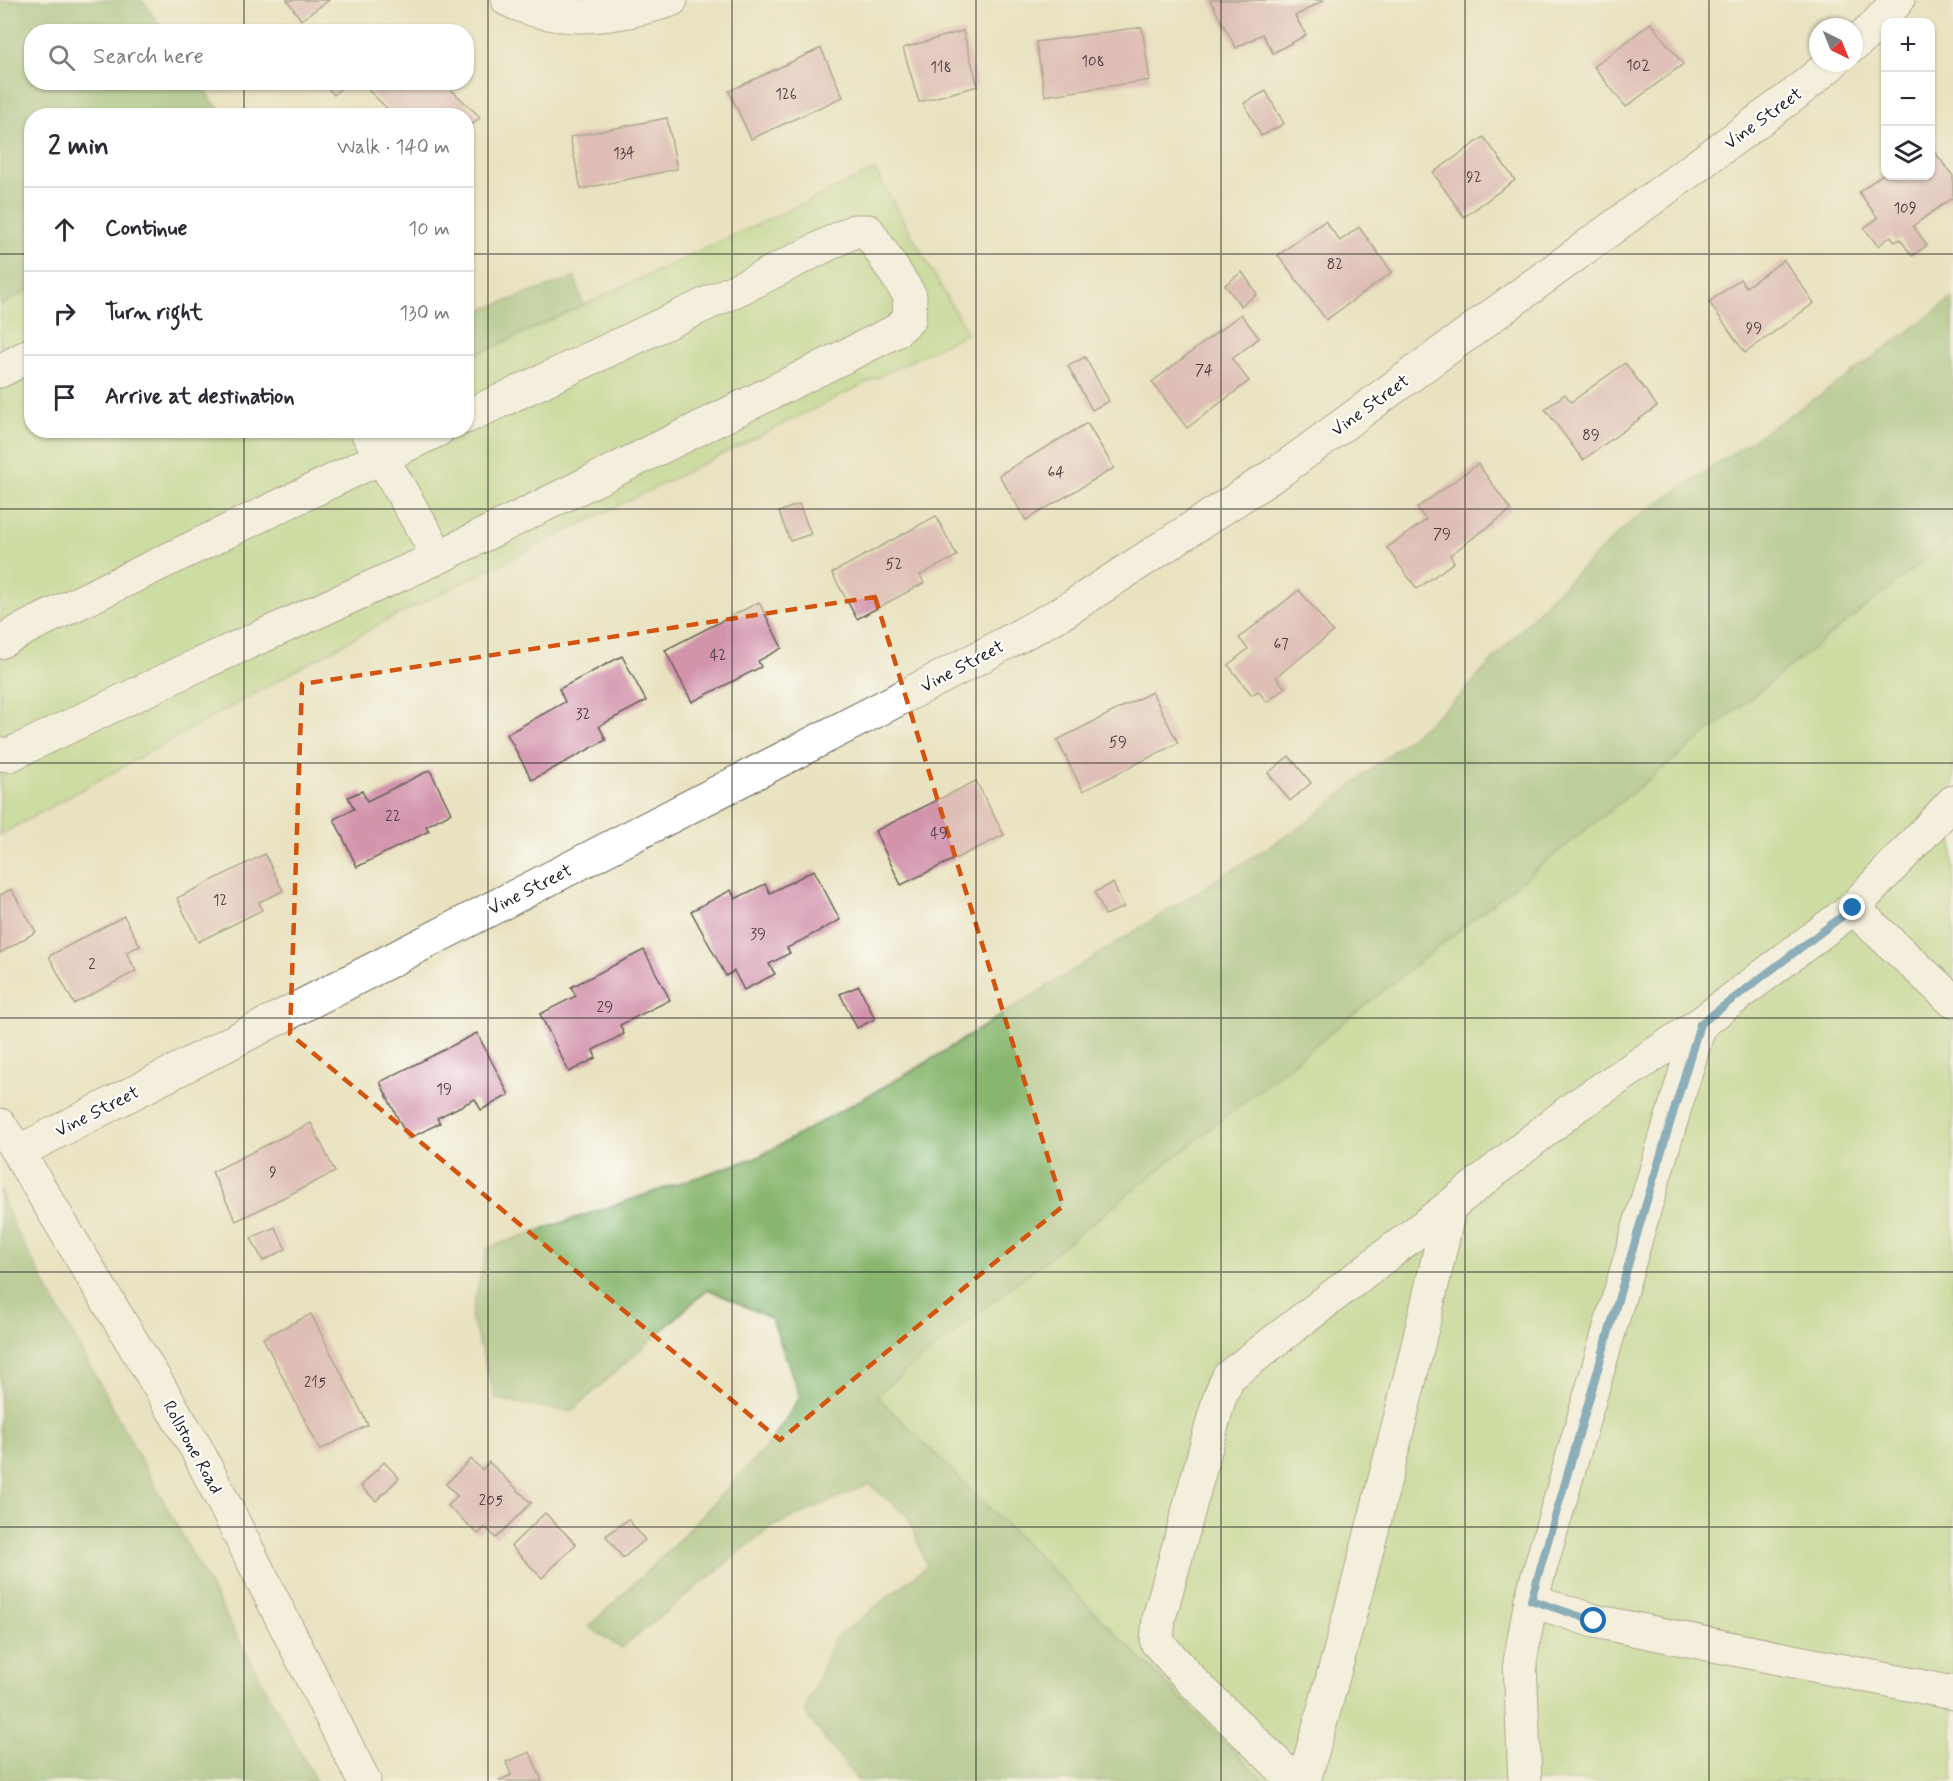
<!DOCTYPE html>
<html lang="en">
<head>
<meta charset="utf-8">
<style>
	:root { --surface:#fff; --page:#f2f2f3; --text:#2b2b33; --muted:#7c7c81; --line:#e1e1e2 }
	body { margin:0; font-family:Mynerve,sans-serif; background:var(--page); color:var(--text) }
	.controls { position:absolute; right:18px; top:18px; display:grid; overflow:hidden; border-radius:12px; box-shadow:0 2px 4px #0004 }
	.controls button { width:54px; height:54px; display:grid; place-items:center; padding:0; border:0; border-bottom:2px solid var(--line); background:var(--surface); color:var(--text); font:30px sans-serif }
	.compass { position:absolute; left:1809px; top:18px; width:54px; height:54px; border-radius:50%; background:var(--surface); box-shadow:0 2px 4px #0004; rotate:137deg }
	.stop { position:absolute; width:18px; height:18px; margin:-14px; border:4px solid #1f6fb2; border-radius:50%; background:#fff }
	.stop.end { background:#1f6fb2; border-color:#fff; box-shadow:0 2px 6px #0008 }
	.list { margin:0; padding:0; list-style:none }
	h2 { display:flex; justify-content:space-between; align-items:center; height:78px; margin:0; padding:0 24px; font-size:26px }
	h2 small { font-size:20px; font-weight:400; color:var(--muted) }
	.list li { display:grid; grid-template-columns:39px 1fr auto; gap:18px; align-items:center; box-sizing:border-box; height:84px; padding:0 24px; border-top:2px solid var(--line) }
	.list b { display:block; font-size:22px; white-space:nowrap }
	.list em { font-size:20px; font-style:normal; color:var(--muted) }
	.icon { flex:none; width:33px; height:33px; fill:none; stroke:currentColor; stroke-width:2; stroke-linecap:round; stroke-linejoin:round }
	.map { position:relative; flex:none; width:1953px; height:1781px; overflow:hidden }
	.search { position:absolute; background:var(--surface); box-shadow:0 2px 4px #0004; left:24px; top:24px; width:450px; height:66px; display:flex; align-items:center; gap:15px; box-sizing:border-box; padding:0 21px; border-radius:24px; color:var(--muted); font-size:22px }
	.panel { position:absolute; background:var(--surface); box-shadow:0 2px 4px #0004; left:24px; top:108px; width:450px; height:330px; border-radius:24px }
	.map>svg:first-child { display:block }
</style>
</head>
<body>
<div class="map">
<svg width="1953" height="1781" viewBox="0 0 1953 1781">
	<rect width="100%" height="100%" fill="#fff"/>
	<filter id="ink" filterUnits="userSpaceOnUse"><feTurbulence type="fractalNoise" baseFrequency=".0167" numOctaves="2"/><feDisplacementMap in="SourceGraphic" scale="12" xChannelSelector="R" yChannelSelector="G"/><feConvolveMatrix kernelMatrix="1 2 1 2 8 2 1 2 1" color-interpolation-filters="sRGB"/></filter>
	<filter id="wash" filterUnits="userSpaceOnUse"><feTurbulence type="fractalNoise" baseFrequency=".008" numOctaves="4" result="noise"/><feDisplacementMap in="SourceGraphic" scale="24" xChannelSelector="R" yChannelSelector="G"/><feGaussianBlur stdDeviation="1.35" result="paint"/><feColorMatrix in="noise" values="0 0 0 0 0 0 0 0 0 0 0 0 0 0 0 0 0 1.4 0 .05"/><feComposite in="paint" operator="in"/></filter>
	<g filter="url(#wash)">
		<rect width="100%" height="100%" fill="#e9e2c0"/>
		<!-- green -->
		<g fill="#abd47f" stroke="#64784e" stroke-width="1.5">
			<path d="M875,170L967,333L381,623L0,835V306L31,288L32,430H466L467,359Z"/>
			<path d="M1953,537V1781H1264L875,1395Z"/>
		</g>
		<!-- forest -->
		<g fill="#88b66e" stroke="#526945" stroke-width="1.5">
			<path d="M0,0H142L164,31L32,32V82L199,83L223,115L32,116L31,288L0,306Z"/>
			<path d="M575,277L583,305L467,359V315Z"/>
			<path d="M1953,298V537L876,1395L1264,1781H858L804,1712L834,1640L927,1566L908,1517L869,1484L771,1527L621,1648L589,1627L675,1544L770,1443L800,1397L772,1319L708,1289L571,1412L496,1399L471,1317L487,1248L760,1156L919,1067L1305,824L1460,696L1549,599L1634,519L1841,381Z"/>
			<path d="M0,1189L13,1225L316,1781H0Z"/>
		</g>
		<g id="blocks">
			<!-- building -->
			<g fill="#d293ab">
				<path d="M287,0H329L301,20Z"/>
				<path d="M1210,0H1324L1295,16L1306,35L1273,53L1262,34L1236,48Z"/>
				<path d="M1651,23L1683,64L1626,107L1594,67Z"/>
				<path d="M1142,27L1150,80L1045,96L1036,42Z"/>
				<path d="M963,31L978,86L919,102L903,48Z"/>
				<path d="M821,48L843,97L751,139L729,91Z"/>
				<path d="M322,82H347L334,95Z"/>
				<path d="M360,82H443L480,117L466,131V116H395Z"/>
				<path d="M1266,91L1284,124L1261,136L1244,103Z"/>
				<path d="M667,118L677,169L581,189L570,137Z"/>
				<path d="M1484,137L1515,180L1464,217L1433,173Z"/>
				<path d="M1930,146L1953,176V197L1913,226L1927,245L1912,256L1900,239L1895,242L1891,236L1878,246L1864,228L1878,218L1859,192L1886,172V176H1930Z"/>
				<path d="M1325,221L1340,241L1359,227L1392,272L1326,320L1278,255Z"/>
				<path d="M1784,260L1814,303L1745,353L1709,302L1740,279L1746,287Z"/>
				<path d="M1242,272L1257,294L1241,306L1225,285Z"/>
				<path d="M1241,314L1259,338L1232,359L1249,381L1187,428L1152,382Z"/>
				<path d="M1085,357L1109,401L1092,410L1068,366Z"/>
				<path d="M1625,363L1657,406L1583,460L1545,409L1565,394L1571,402Z"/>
				<path d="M1087,423L1114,468L1026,520L999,475Z"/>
				<path d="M1478,464L1511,510L1450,555L1454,562L1417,589L1387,548L1426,520L1417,508Z"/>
				<path d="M799,504L811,534L790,541L779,512Z"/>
				<path d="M936,516L957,556L920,575L924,583L857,619L832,573Z"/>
				<path d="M1299,590L1333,632L1276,677L1285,688L1267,702L1258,691L1252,695L1228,665L1248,649L1239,638Z"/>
				<path d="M759,602L782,648L758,661L761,667L692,702L665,650Z"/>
				<path d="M622,656L646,701L599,726L606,740L532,780L507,734L565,702L559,689Z"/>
				<path d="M1152,692L1178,743L1083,791L1057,740Z"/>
				<path d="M1289,756L1311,783L1290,801L1268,773Z"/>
				<path d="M430,770L451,813L426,826L429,831L357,867L334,819L354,809L348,797L362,791L367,801Z"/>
				<path d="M976,781L1004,835L901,885L875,831Z"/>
				<path d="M265,854L283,891L259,902L262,910L198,942L177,898Z"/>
				<path d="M814,870L840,920L787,948L790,953L769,964L775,974L744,990L734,971L726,976L691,911L731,890L735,899L765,884L770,893Z"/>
				<path d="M1113,883L1124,907L1105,915L1095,892Z"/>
				<path d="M11,889L36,932L0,953V895Z"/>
				<path d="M124,916L140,946L126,952L136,971L74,1004L49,956Z"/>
				<path d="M644,950L670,1000L620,1025L624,1034L593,1050L596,1058L569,1072L540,1014L576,996L571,987Z"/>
				<path d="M859,986L875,1019L857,1028L840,994Z"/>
				<path d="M477,1033L509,1095L481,1110L475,1099L437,1118L440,1123L408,1139L380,1082Z"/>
				<path d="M311,1123L335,1172L236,1221L212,1172Z"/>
				<path d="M275,1227L286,1249L263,1261L251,1238Z"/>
				<path d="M311,1314L368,1425L320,1450L263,1338Z"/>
				<path d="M471,1459L482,1470L489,1462L531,1503L496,1538L485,1527L478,1534L448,1506L457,1496L446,1484Z"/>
				<path d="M384,1462L399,1478L376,1501L361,1486Z"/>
				<path d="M545,1513L576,1544L542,1578L511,1546Z"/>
				<path d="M628,1519L645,1540L623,1558L606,1536Z"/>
				<path d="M530,1752L542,1781H498L511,1775L506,1762Z"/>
			</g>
		</g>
	</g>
	<g filter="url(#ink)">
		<use href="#blocks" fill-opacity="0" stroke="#646155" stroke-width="1.5"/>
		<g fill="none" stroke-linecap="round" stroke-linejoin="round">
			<defs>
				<g id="minor">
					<path d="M508,0C560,25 617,17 671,0"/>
					<path d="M1854,45L1874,27L1898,0"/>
					<path d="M0,371L32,354"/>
					<path d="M366,430L439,557"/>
					<path d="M0,642L28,627L438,430"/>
					<path d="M0,754L9,755L198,665L439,557L896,331L909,319L910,296L868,231H854L751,283L466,417"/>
					<path d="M1853,908L1953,1001"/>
					<path d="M1700,1024L1853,908L1953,802"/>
					<path d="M0,1125L18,1152L196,1448L364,1781"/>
					<path d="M18,1152L967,664L1065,611L1280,471L1795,94L1832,63"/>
					<path d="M1531,1600L1594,1621L1953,1693"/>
					<path d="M1295,1781L1191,1680L1157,1642L1159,1618L1220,1396L1228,1377L1450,1206L1576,1106L1700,1024L1645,1207L1531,1600L1520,1662L1525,1781"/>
					<path d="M1304,1781C1358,1591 1407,1399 1450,1206"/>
				</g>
			</defs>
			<!-- minor casing -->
			<use href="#minor" stroke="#646155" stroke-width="35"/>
			<!-- minor -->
			<use href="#minor" stroke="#fff" stroke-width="33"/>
		</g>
	</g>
	<g fill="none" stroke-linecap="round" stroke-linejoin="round" filter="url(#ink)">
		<!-- route -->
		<path stroke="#1f6fb2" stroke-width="8" d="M1594,1621L1531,1600L1645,1207L1700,1024L1853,908"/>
	</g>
	<!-- marked area -->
	<path d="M0 0H1953V1781H0ZM875,597L1063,1206L780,1440L290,1034L302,684Z" fill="#e9e2c0" fill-opacity=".55" fill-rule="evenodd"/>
	<path fill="none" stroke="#d4530e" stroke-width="4.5" stroke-dasharray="12 8" stroke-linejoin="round" d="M875,597L1063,1206L780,1440L290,1034L302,684Z"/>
	<!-- grid -->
	<path fill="none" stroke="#1c1c1c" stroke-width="1.5" stroke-opacity="0.55" d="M244,0V32M488,0V1781M732,0V1781M976,0V1781M1221,0V1781M1465,0V1781M1709,0V1781M244,82V116M0,254H32M466,254H1953M244,430V1781M0,509H1953M0,763H1953M0,1018H1953M0,1272H1953M0,1527H1953"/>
	<g text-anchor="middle" stroke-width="4.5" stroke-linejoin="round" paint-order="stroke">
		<!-- number labels -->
		<g font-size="15" fill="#4a3a40">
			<text x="1093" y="66">108</text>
			<text x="1638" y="70">102</text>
			<text x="941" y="72">118</text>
			<text x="786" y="99">126</text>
			<text x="624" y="158">134</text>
			<text x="1474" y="182">92</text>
			<text x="1905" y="213">109</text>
			<text x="1335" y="269">82</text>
			<text x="1754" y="333">99</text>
			<text x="1204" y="375">74</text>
			<text x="1591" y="440">89</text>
			<text x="1056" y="477">64</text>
			<text x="1442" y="539">79</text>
			<text x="894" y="569">52</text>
			<text x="1281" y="649">67</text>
			<text x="718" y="660">42</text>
			<text x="583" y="719">32</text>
			<text x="1118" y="747">59</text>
			<text x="393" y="821">22</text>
			<text x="939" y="838">49</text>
			<text x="220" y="905">12</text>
			<text x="758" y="939">39</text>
			<text x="92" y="969">2</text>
			<text x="605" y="1012">29</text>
			<text x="444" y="1094">19</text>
			<text x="273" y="1177">9</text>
			<text x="315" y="1387">215</text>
			<text x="491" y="1505">205</text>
		</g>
		<!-- street labels -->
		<g font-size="18" fill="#1c1c1c" stroke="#fff">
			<text transform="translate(1763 118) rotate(-36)" y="6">Vine Street</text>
			<text transform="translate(1370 405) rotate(-36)" y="6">Vine Street</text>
			<text transform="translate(962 666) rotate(-28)" y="6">Vine Street</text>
			<text transform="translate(530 889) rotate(-27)" y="6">Vine Street</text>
			<text transform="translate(97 1111) rotate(-27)" y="6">Vine Street</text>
			<text transform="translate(193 1447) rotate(61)" y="6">Rollstone Road</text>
		</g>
	</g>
</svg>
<div class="controls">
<button>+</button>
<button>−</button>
<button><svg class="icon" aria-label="layers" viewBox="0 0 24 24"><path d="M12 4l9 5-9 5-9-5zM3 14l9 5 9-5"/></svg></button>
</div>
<svg class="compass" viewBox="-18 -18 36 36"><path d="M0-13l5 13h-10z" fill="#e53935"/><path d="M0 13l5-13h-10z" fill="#7c7c81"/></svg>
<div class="stop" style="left:1594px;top:1621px"></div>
<div class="stop end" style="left:1853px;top:908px"></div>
<div class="search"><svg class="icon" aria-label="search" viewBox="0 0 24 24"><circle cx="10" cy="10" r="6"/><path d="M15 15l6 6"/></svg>Search here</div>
<section class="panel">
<h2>2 min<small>Walk · 140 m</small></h2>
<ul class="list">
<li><svg class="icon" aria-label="ahead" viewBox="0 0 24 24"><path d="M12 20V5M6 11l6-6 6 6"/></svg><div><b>Continue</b></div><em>10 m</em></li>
<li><svg class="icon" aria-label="right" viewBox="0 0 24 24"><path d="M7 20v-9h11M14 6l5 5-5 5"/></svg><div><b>Turn right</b></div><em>130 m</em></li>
<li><svg class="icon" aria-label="arrive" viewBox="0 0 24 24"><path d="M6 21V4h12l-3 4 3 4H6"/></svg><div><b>Arrive at destination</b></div></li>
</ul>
</section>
</div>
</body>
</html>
